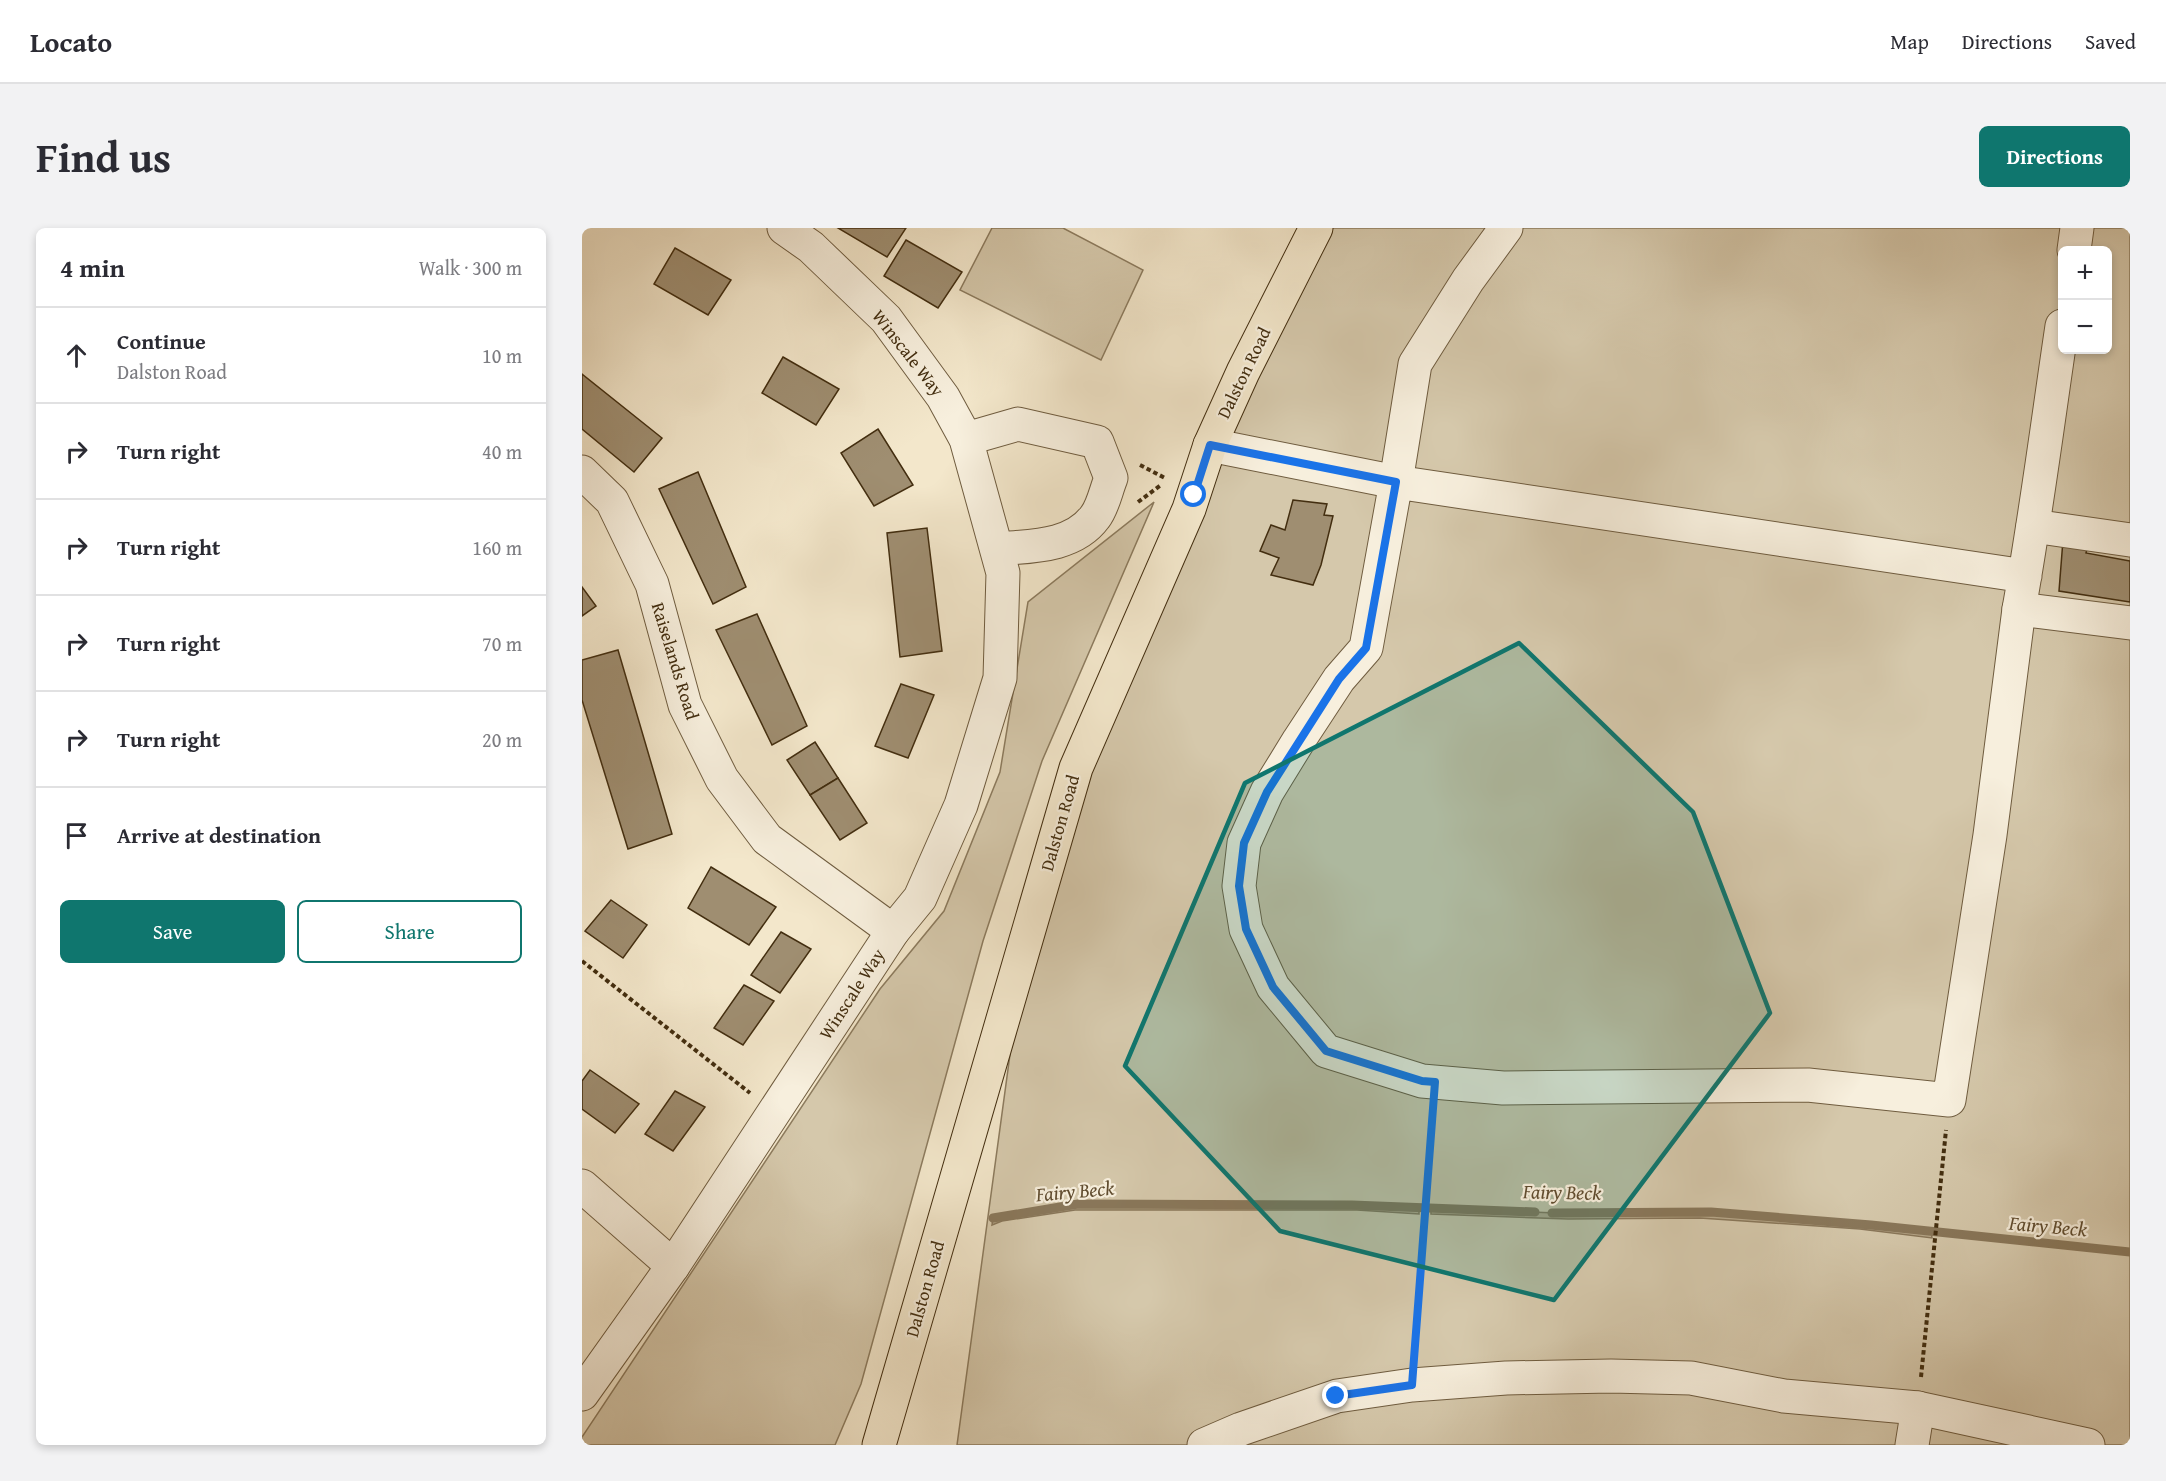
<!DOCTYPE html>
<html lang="en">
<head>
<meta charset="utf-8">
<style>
	:root { --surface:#fff; --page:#f2f2f3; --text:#2b2b33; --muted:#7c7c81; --line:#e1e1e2; --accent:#0f766e }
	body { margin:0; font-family:"Gentium Book Plus",serif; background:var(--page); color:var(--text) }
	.controls { position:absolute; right:18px; top:18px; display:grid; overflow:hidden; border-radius:9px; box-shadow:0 3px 9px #0003 }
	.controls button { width:54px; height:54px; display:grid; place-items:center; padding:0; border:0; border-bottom:2px solid var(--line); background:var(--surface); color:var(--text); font:30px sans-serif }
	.stop { position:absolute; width:18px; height:18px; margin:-14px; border:4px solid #1a73e8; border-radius:50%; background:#fff }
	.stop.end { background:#1a73e8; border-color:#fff; box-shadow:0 2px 6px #0008 }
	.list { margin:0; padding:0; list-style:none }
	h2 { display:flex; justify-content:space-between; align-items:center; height:78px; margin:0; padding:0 24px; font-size:26px }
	h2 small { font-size:20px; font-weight:400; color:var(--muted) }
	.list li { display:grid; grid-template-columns:39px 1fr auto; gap:18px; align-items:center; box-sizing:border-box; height:96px; padding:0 24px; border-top:2px solid var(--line) }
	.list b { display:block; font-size:22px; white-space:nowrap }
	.list p { margin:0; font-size:20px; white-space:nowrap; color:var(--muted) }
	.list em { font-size:20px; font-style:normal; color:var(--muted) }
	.actions { display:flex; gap:12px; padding:18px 24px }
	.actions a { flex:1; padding:14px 0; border:2px solid var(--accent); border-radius:9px; text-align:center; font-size:21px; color:var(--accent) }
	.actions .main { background:var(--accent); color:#fff }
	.icon { flex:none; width:33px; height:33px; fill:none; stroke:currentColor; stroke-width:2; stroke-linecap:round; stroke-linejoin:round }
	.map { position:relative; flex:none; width:1548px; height:1217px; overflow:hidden; border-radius:9px }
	header { display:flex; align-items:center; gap:36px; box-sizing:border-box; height:84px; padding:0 30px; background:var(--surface); border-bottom:2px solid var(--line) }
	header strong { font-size:28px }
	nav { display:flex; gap:33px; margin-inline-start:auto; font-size:21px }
	.intro { display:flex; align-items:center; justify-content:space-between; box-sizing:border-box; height:144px; padding:0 36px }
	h1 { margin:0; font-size:42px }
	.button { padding:15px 27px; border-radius:9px; background:var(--accent); color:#fff; font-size:21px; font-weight:700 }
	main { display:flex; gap:36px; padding:0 36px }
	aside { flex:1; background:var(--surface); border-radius:9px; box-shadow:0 3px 9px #0003 }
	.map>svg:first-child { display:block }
</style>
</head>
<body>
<header>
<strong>Locato</strong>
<nav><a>Map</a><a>Directions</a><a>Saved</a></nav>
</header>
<div class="intro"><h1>Find us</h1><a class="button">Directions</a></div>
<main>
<aside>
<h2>4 min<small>Walk · 300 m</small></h2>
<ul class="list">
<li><svg class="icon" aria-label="ahead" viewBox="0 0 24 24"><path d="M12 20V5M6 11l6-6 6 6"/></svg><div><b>Continue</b><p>Dalston Road</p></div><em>10 m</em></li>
<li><svg class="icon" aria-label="right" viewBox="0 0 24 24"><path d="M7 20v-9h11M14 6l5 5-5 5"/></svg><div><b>Turn right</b></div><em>40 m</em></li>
<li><svg class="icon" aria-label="right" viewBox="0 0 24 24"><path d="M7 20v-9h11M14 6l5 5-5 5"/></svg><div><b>Turn right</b></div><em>160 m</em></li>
<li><svg class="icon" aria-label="right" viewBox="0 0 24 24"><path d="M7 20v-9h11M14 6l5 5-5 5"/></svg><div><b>Turn right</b></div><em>70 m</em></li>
<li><svg class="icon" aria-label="right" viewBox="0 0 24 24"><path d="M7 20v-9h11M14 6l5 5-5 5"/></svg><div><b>Turn right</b></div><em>20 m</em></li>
<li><svg class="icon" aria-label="arrive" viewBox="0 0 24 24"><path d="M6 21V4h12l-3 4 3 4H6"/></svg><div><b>Arrive at destination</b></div></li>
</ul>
<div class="actions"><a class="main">Save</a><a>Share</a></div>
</aside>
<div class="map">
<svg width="1548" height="1217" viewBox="0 0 1548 1217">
	<rect width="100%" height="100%" fill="#f3e7cb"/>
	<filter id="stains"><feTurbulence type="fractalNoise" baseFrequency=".00333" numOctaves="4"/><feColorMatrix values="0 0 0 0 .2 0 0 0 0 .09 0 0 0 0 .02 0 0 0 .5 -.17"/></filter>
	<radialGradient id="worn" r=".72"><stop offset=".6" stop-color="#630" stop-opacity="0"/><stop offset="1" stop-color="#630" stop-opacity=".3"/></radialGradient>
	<!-- green -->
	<g fill="#d5c8ab" stroke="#8c7b5e" stroke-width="1.5" fill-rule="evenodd">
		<path d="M410,0H481L561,42L519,132L378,62Z"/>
		<path d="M743,0H1548V1217H375L443,716L494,540ZM1480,22H1526V122H1480Z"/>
		<path d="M572,274L460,533L401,713L279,1156L253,1217H0V1209L298,761L362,683L418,544L446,374Z"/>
	</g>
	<!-- water -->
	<g fill="#b7a88b" stroke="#89775a" stroke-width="1.5">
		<path d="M496,976L770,977L837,980V986L775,982H493L420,993L410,997L411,990L418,988Z"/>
		<path d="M849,980L975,985L1129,984L1349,1003L1350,1010L1278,1001L1118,990L986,991L849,986Z"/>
	</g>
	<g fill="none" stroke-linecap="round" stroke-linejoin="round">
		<!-- stream -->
		<g stroke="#89775a" stroke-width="9">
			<path d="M970,985L1129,984L1289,997L1548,1024"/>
			<path d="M411,990L496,976L770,977L953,984"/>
		</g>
	</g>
	<!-- building -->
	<g fill="#9f8e71" stroke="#432e10" stroke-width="1.5">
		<path d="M256,0H324L305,29Z"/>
		<path d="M324,12L380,44L356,80L302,48Z"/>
		<path d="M93,20L149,52L126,87L72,56Z"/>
		<path d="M201,129L257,161L234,197L180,165Z"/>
		<path d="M0,146L80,210L52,244L0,201Z"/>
		<path d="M296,201L331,257L292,278L259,225Z"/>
		<path d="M116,244L164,359L131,376L77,261Z"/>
		<path d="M711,272L745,276L742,287L751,288L739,337L731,357L689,347L697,330L678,323L689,297L703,302Z"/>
		<path d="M345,300L360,423L318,429L305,305Z"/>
		<path d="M1481,312L1507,314L1504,325L1548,333V374L1477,363Z"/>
		<path d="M0,359L14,378L0,388Z"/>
		<path d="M175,386L225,498L190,517L134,402Z"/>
		<path d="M36,422L90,606L46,621L0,472V432Z"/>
		<path d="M319,456L352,467L326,530L293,518Z"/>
		<path d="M233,514L256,550L228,567L205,532Z"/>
		<path d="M256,550L285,595L258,612L228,567Z"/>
		<path d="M129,639L194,679L167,717L106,680Z"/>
		<path d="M29,672L65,697L41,730L3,703Z"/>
		<path d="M199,704L229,721L198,765L169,747Z"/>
		<path d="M162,757L192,773L161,817L132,800Z"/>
		<path d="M8,842L57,876L33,905L0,881V853Z"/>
		<path d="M93,863L123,879L91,923L63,906Z"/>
	</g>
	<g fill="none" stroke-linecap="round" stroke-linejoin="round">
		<defs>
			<g id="minor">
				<path d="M1492,22L1495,0"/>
				<path d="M384,211L436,196L515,214L529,250C524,262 521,279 513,289C491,319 449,318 415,321"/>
				<path d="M628,217L814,254L833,136L886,52L924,0"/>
				<path d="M0,244L30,273L70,356L103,477L140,551L185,611L311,703"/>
				<path d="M1451,298L1548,312"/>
				<path d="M1443,348L814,254L784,420L757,451L717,512L685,564L662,615L657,658L664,701L691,759L744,823L840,853L921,860L1226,857L1367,872L1408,607L1437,381C1454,287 1466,192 1480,98"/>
				<path d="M1437,381L1548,395"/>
				<path d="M0,958L91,1038"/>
				<path d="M0,1166L91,1038L311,703L338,670L379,577L418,450L421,345L384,211L361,169L304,91L229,19L202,0"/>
				<path d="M1336,1180L1506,1217"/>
				<path d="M622,1217L659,1201L755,1168L830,1157L924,1150L1029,1148L1109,1150L1202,1168L1336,1180L1330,1217"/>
			</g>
			<path id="major" d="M297,1217L494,540L607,281L628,217L661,144L734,0"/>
		</defs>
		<!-- minor casing -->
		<use href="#minor" stroke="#6f5c3f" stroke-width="35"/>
		<!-- major casing -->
		<use href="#major" stroke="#432e10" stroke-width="35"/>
		<!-- path -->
		<g stroke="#432e10" stroke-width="4" stroke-dasharray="4.5 3" stroke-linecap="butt">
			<path d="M558,237L583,250"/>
			<path d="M556,274L579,257"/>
			<path d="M0,733L168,865"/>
			<path d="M832,1126L851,885"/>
			<path d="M1339,1149L1364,902"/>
		</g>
		<!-- minor -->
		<use href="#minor" stroke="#f7efdd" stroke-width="33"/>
		<!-- major -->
		<use href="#major" stroke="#f3e7cb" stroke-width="33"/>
	</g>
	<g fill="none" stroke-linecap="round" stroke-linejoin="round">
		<!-- route -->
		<path stroke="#1a73e8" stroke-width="8" d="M612,267L628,217L814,254L784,420L757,451L685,564L662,615L657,658L664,701L691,759L744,823L840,853L853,854L830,1157L754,1168"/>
	</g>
	<!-- marked area -->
	<path fill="#0f766e" fill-opacity="0.2" stroke="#0f766e" stroke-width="4.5" stroke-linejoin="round" d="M937,415L1111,584L1188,785L972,1072L698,1003L543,838L663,555Z"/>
	<g text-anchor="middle" stroke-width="4.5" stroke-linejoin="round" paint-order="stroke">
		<!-- street labels -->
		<g font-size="18" fill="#432e10" stroke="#f7efdd">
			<text transform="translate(326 125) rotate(52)" y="6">Winscale Way</text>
			<text transform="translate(662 145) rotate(-64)" y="6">Dalston Road</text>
			<text transform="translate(93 433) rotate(73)" y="6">Raiselands Road</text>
			<text transform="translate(478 595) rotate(-74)" y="6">Dalston Road</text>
			<text transform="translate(270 766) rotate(-57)" y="6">Winscale Way</text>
			<text transform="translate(343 1061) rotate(-74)" y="6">Dalston Road</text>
		</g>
		<!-- water labels -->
		<g font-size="20" font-style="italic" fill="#604c2f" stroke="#f7efdd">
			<text transform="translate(493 963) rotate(-5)" y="7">Fairy Beck</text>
			<text transform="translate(980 964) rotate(1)" y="7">Fairy Beck</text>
			<text transform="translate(1466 998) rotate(5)" y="7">Fairy Beck</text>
		</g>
	</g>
	<rect width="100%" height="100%" filter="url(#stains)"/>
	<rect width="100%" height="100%" fill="url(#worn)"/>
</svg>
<div class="controls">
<button>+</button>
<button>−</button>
</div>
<div class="stop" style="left:612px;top:267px"></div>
<div class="stop end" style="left:754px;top:1168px"></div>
</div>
</main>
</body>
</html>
